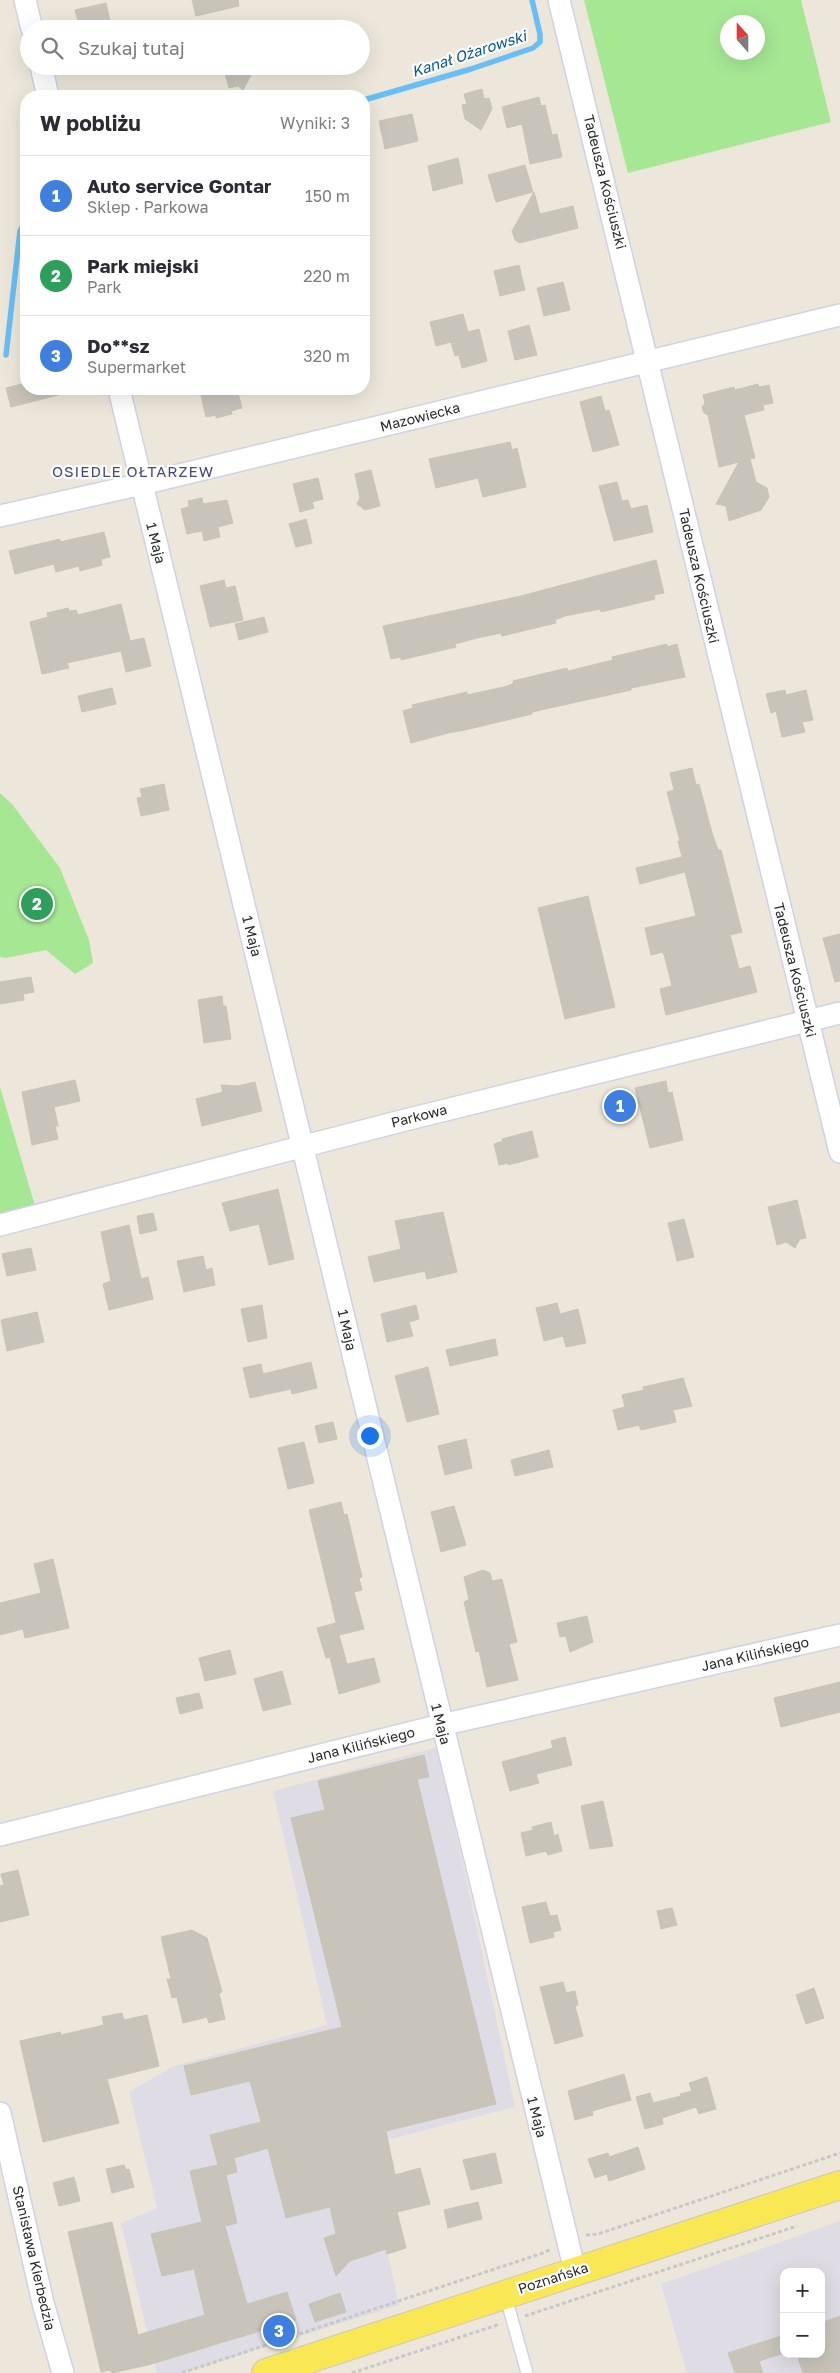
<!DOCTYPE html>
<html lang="pl">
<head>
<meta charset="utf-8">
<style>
	:root { --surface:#fff; --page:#f2f2f3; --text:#2b2b33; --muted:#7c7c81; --line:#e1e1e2; --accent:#3643ff }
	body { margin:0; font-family:"Golos Text",sans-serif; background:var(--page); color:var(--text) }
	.controls { position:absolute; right:15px; bottom:15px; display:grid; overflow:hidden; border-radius:10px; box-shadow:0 5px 20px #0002 }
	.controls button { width:45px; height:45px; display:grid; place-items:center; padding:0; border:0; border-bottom:1px solid var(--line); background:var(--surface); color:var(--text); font:25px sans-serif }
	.compass { position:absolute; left:720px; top:15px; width:45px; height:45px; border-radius:50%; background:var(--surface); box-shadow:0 5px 20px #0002; rotate:339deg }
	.you { position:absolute; left:369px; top:1435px; width:18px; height:18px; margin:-12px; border:4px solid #fff; border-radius:50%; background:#1a73e8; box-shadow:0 0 0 8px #1a73e833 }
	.badge { display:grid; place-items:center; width:32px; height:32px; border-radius:50%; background:var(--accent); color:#fff; font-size:16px; font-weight:700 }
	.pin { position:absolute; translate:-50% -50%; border:2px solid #fff; box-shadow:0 1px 5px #0006 }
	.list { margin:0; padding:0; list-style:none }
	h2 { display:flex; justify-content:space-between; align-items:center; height:65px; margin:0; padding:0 20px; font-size:21px }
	h2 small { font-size:16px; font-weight:400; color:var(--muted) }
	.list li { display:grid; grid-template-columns:32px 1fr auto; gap:15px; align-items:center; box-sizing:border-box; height:80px; padding:0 20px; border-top:1px solid var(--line) }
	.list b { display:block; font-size:19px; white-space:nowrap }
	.list p { margin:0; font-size:16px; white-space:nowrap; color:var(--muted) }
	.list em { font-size:16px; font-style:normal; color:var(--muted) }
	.icon { flex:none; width:28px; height:28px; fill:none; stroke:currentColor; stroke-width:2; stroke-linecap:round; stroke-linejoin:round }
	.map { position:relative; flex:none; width:840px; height:2373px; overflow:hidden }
	.search { position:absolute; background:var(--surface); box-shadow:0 5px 20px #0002; left:20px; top:20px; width:350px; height:55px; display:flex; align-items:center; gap:12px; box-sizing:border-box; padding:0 18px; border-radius:28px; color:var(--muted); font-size:19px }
	.panel { position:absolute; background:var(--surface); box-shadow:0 5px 20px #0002; left:20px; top:90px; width:350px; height:305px; border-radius:20px }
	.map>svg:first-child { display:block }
</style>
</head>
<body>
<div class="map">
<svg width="840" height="2373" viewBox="0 0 840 2373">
	<rect width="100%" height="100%" fill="#ede7db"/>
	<!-- industrial -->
	<g fill="#e0dce5" fill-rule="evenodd">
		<path d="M438,1747L515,2107L364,2146L399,2305L183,2373H157L121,2223L157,2208L129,2092L174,2066L327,2025L273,1791Z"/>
		<path d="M840,2221V2373H687L661,2284ZM784,2272H821V2354H784Z"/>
	</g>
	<!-- green -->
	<g fill="#a6e794" fill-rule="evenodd">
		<path d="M584,0H801L831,122L628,173ZM728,22H758V52H728Z"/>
		<path d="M0,793L12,804L60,868L89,940L93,963L75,974L46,950L6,958L0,957Z"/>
		<path d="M0,1087L35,1206L0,1214Z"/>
	</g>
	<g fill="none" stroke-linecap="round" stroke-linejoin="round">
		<!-- stream -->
		<g stroke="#67bff6" stroke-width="5.5">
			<path d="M364,100L471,69L533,48L540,42V34L532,0"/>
			<path d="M6,355L20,231L26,221"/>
		</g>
	</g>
	<!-- building -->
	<g fill="#c8c4ba" stroke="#c8c4b4">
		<path d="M192,0H238L239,6L196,16Z"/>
		<path d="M106,3L112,29H80L75,10Z"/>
		<path d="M223,66H256L243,90L238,86L229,88Z"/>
		<path d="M482,89L484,99L489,98L492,109L481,130L465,119L462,105L467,104L464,94Z"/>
		<path d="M539,97L541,106L545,105L552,135L557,134L562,157L530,164L522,124L507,128L502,107Z"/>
		<path d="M412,114L418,141L385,149L379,121Z"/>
		<path d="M458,158L463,183L433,191L428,166Z"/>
		<path d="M525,165L533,192L496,202L488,175Z"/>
		<path d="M534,192L540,214L573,206L578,228L520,243L515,240L512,231Z"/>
		<path d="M519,265L525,290L500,296L494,271Z"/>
		<path d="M563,282L570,310L544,316L537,288Z"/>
		<path d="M463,314L468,332L479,329L487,361L462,368L459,355L455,356L451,342L436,346L430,322Z"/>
		<path d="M529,325L537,355L515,360L508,331Z"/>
		<path d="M26,383V389H61L62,394L11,407L6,388Z"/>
		<path d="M758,384L759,387L769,385L773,403L763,405L764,410L744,415L755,458L750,459L756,482L767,488L769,497L761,510L729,521L726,506L716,504L739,462L719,467L708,415L704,413L702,407L705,403L703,395L734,387L735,390Z"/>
		<path d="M208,389H237L242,408L231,411L232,414L216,418V415L206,417L200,391Z"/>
		<path d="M601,396L605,411L609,410L619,445L593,452L580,402Z"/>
		<path d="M510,442L512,450L517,448L526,487L483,497L478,478L436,488L429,459Z"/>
		<path d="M371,470L380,506L365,510L357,504L360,498L355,474Z"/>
		<path d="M318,478L323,499L312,502L314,508L300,512L293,484Z"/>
		<path d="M617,482L622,501L628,500L631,509L647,505L653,532L614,541L599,486Z"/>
		<path d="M202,498L203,504L227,500L233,523L218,527L220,537L204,541L202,531L187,534L181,509L189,507L188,501Z"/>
		<path d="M306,519L312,543L296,547L289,524Z"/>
		<path d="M104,532L110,557L101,559L102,565L80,571L79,566L56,572L54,564L15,574L9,551L60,539V542Z"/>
		<path d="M656,560L664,593L654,595L655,599L601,612L600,609L565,616L555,620L556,623L502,636L501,633L477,638L455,644L456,647L401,660V657L391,659L383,626L521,596Z"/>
		<path d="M224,580L226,588L235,586L243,620L210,627L200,586Z"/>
		<path d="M121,604L130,641L144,638L151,666L126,672L121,651L67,663L69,668L42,674L30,622L48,617L47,613L68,608L69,611L76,610L78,615Z"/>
		<path d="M264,617L268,632L239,640L235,624Z"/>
		<path d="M667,644V647L677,644L685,677L631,688V690L532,712V714L465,730L448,733L411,743L403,711L413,708L412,705L467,692V695L504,687L513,684V681L567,668L568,671L613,660L612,657Z"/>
		<path d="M112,688L116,704L82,712L78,696Z"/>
		<path d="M785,690L786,695L806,690L813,720L802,722L805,732L782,737L776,711L771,713L766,694Z"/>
		<path d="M692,768L696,785L699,784L712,833L718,850H721L742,932L730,935L739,969L750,966L757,992L666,1015L660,989L672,986L665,958L663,952L651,955L645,928L696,916L685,872L640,884L636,868L682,857L678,841H680L667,792L674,790L670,773Z"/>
		<path d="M164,784L169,810L141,816L137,798L142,797L140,789Z"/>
		<path d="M588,896L615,1007L565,1019L538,908Z"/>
		<path d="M840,934V981L835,982L823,938Z"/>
		<path d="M31,977L34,992L23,994L24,1000L0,1004V982Z"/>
		<path d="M222,996L223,1006H226L231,1039L204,1043L198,1000Z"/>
		<path d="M75,1080L80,1101L54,1107L58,1126H55L58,1139L32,1145L22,1092Z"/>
		<path d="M666,1081L668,1093L672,1092L683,1140L650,1148L635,1088Z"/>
		<path d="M255,1082L262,1111L202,1126L196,1099L223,1092L221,1085L238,1086Z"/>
		<path d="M532,1131L538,1157L508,1165V1163L499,1165L494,1144L503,1141L502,1139Z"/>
		<path d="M278,1189L294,1259L269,1265L259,1224L230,1231L222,1203Z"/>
		<path d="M797,1200L806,1238L800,1239L795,1248L786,1242L777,1245L768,1207Z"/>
		<path d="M443,1212L457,1272L427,1279L425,1271L374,1282L368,1257L401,1249L395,1221Z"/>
		<path d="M153,1213L157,1230L140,1234L137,1216Z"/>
		<path d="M684,1219L694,1257L677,1261L668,1223Z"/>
		<path d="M129,1225L141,1279L148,1277L153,1299L109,1310L103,1284L111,1281L101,1232Z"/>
		<path d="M31,1248L36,1270L7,1276L2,1254Z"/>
		<path d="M203,1256L206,1270L212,1268L215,1285L184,1292L177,1261Z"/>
		<path d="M557,1303L560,1314L578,1309L586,1343L566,1347L563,1336L544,1341L536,1308Z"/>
		<path d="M262,1305L267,1338L248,1342L241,1309Z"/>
		<path d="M416,1305L419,1319L409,1322L413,1336L387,1342L381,1314Z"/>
		<path d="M37,1312L44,1342L7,1351L1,1320Z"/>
		<path d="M495,1339L498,1355L450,1366L446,1350Z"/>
		<path d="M311,1362L317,1388L292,1394L291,1389L250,1398L243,1368L261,1364L263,1374Z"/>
		<path d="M428,1367L439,1414L407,1422L395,1376Z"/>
		<path d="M683,1378L692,1406L673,1410L676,1422L641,1430L639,1425L618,1430L613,1410L625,1407L622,1395L644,1390L643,1387Z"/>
		<path d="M333,1422L337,1439L319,1443L315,1426Z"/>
		<path d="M466,1439L472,1468L445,1475L438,1446Z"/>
		<path d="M304,1442L314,1483L288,1489L278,1448Z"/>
		<path d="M549,1450L553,1467L515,1476L511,1460Z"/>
		<path d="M341,1502L344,1515L347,1514L362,1577L359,1578L362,1590L354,1592L364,1629L339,1635L347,1664L374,1658L380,1682L339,1694L330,1657L326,1658L317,1628L336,1623L338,1630L309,1510Z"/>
		<path d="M454,1506L466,1545L441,1552L431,1512Z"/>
		<path d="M53,1559L69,1628L25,1638L23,1629L0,1635V1603L41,1593L34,1564Z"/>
		<path d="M483,1570L490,1573L492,1581L502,1579L517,1642L509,1644L518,1680L487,1687L479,1651L476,1652L464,1602L469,1599L464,1577Z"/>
		<path d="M587,1616L593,1642L570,1652L566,1636L560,1637L557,1623Z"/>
		<path d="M230,1650L236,1674L205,1681L199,1658Z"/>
		<path d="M282,1671L291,1704L263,1711L254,1679Z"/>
		<path d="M840,1682V1712L781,1727L774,1698Z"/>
		<path d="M199,1693L203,1708L180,1714L176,1698Z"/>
		<path d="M565,1737L572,1765L536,1774L539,1783L510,1791L502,1762L553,1748L551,1741Z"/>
		<path d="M424,1755L429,1777L417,1779L496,2104L386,2131L395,2175L420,2168L430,2204L397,2212L406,2248L387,2254L386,2249L350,2261L336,2276L324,2238L336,2234L330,2207L286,2218L268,2148L234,2158L237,2172L226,2175L237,2223L225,2226L247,2304L287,2292L296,2320L148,2365L112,2373L110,2370L101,2372L68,2232L112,2222L138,2335L205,2315L194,2269L162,2276L151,2234L202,2222L190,2171L218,2165L210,2135L261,2122L250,2081L191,2095L184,2066L342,2027L291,1818L325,1810L318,1781Z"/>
		<path d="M603,1801L613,1846L590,1849L581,1806Z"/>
		<path d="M551,1822L554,1836L558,1834L562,1851L548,1855L546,1851L526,1856L521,1833L533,1830L532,1827Z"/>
		<path d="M18,1870L29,1915L0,1922V1886L4,1885L1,1874Z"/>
		<path d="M546,1902L550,1916L557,1915L561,1930L553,1932L554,1937L530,1943L522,1907Z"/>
		<path d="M672,1908L677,1925L661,1929L657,1911Z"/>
		<path d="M192,1930L207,1938L222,1992L219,1993L225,2019L209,2023L207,2017L183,2023L177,1997L172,1998L167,1979H171L161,1937Z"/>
		<path d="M563,1982L566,1993L575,1991L578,2005L575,2006L583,2036L555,2044L540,1987Z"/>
		<path d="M814,1988L824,2018L806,2024L796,1995Z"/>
		<path d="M122,2013L124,2020L147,2015L159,2066L107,2079L119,2123L43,2142L20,2041L60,2032L61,2035L104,2025L102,2017Z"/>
		<path d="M624,2074L631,2100L592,2111L593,2115L575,2120L568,2091Z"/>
		<path d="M707,2077L716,2109L699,2114L696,2107L662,2118L663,2124L645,2129L636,2097L650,2093L653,2103L681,2096L680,2094L692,2091L689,2083Z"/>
		<path d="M638,2147L645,2169L609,2181L607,2174L595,2178L588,2159L608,2153L609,2157Z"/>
		<path d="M495,2153L502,2183L471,2190L463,2160Z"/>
		<path d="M124,2165L126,2170L129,2169L134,2187L112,2193L106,2169Z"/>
		<path d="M74,2177L80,2201L59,2206L53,2183Z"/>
		<path d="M478,2202L482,2219L448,2228L444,2210Z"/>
		<path d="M340,2293L346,2312L315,2322L309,2304Z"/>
		<path d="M840,2316V2373H803L797,2354H821V2323Z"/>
		<path d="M784,2335V2353L759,2361L763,2373H735L728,2353Z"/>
	</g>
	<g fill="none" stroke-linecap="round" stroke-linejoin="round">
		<defs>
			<path id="service" d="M505,2294L527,2373"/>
			<g id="minor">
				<path d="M25,0L32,29"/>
				<path d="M559,0L840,1152"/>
				<path d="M41,66L48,96"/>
				<path d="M119,389L575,2271"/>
				<path d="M0,516L142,484L840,315"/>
				<path d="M0,1225L409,1119L840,1013"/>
				<path d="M0,1835L441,1725L840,1635"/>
				<path d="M0,2113L43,2303L63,2373"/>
			</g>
			<path id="primary" d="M266,2373L840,2185"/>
		</defs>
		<!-- service casing -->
		<use href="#service" stroke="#d0d1e4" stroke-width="14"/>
		<!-- minor casing -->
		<use href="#minor" stroke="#d0d1e4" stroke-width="24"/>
		<!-- primary casing -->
		<use href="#primary" stroke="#c8c8c8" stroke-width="30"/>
		<!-- path -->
		<g stroke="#c8c8c8" stroke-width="3" stroke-dasharray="4 2.5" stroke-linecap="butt">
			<path d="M586,2235L598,2234L840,2153"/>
			<path d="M525,2316L797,2226"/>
			<path d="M182,2373L543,2253L551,2249"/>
			<path d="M352,2373L500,2324"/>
		</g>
		<!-- service -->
		<use href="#service" stroke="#fff" stroke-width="11"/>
		<!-- minor -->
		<use href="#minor" stroke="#fff" stroke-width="21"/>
		<!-- primary -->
		<use href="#primary" stroke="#f9e754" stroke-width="28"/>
	</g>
	<g text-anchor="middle" stroke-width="4.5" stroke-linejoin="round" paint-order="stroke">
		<!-- street labels -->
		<g font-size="14" fill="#2a2a2a" stroke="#fff">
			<text transform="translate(605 182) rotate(76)" y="5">Tadeusza Kościuszki</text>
			<text transform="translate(420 417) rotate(-14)" y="5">Mazowiecka</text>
			<text transform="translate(156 543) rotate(76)" y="5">1 Maja</text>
			<text transform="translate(699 576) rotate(77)" y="5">Tadeusza Kościuszki</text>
			<text transform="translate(252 936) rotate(76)" y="5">1 Maja</text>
			<text transform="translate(795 970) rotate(76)" y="5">Tadeusza Kościuszki</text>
			<text transform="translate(419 1116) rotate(-14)" y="5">Parkowa</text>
			<text transform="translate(347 1330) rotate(77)" y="5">1 Maja</text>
			<text transform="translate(755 1654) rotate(-13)" y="5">Jana Kilińskiego</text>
			<text transform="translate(441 1724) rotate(76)" y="5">1 Maja</text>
			<text transform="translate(361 1745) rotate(-14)" y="5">Jana Kilińskiego</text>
			<text transform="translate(537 2117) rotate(76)" y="5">1 Maja</text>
			<text transform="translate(34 2258) rotate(77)" y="5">Stanisława Kierbedzia</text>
			<text transform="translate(553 2278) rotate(-18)" y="5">Poznańska</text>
		</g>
		<!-- water labels -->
		<g font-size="15" font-style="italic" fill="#0559a3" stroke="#fff">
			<text transform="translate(469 54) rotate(-18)" y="5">Kanał Ożarowski</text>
		</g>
		<!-- neighbourhood labels -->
		<g font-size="15" letter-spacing="1" fill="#474a7d" stroke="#fff">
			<text x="133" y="477">OSIEDLE OŁTARZEW</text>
		</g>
	</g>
</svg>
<div class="controls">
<button>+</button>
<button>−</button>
</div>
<svg class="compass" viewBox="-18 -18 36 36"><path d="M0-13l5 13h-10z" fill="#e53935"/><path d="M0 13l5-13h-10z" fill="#7c7c81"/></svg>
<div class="you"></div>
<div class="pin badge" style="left:620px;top:1106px;background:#3f7fe0">1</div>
<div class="pin badge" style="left:37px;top:904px;background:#2e9e5b">2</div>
<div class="pin badge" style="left:279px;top:2331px;background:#3f7fe0">3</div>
<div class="search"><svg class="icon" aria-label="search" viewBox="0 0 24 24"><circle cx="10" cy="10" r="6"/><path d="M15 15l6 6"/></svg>Szukaj tutaj</div>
<section class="panel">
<h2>W pobliżu<small>Wyniki: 3</small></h2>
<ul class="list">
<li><span class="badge" style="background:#3f7fe0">1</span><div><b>Auto service Gontar</b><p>Sklep · Parkowa</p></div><em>150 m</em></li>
<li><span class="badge" style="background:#2e9e5b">2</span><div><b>Park miejski</b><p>Park</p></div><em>220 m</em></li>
<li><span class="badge" style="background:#3f7fe0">3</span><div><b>Do**sz</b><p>Supermarket</p></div><em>320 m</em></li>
</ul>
</section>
</div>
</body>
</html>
